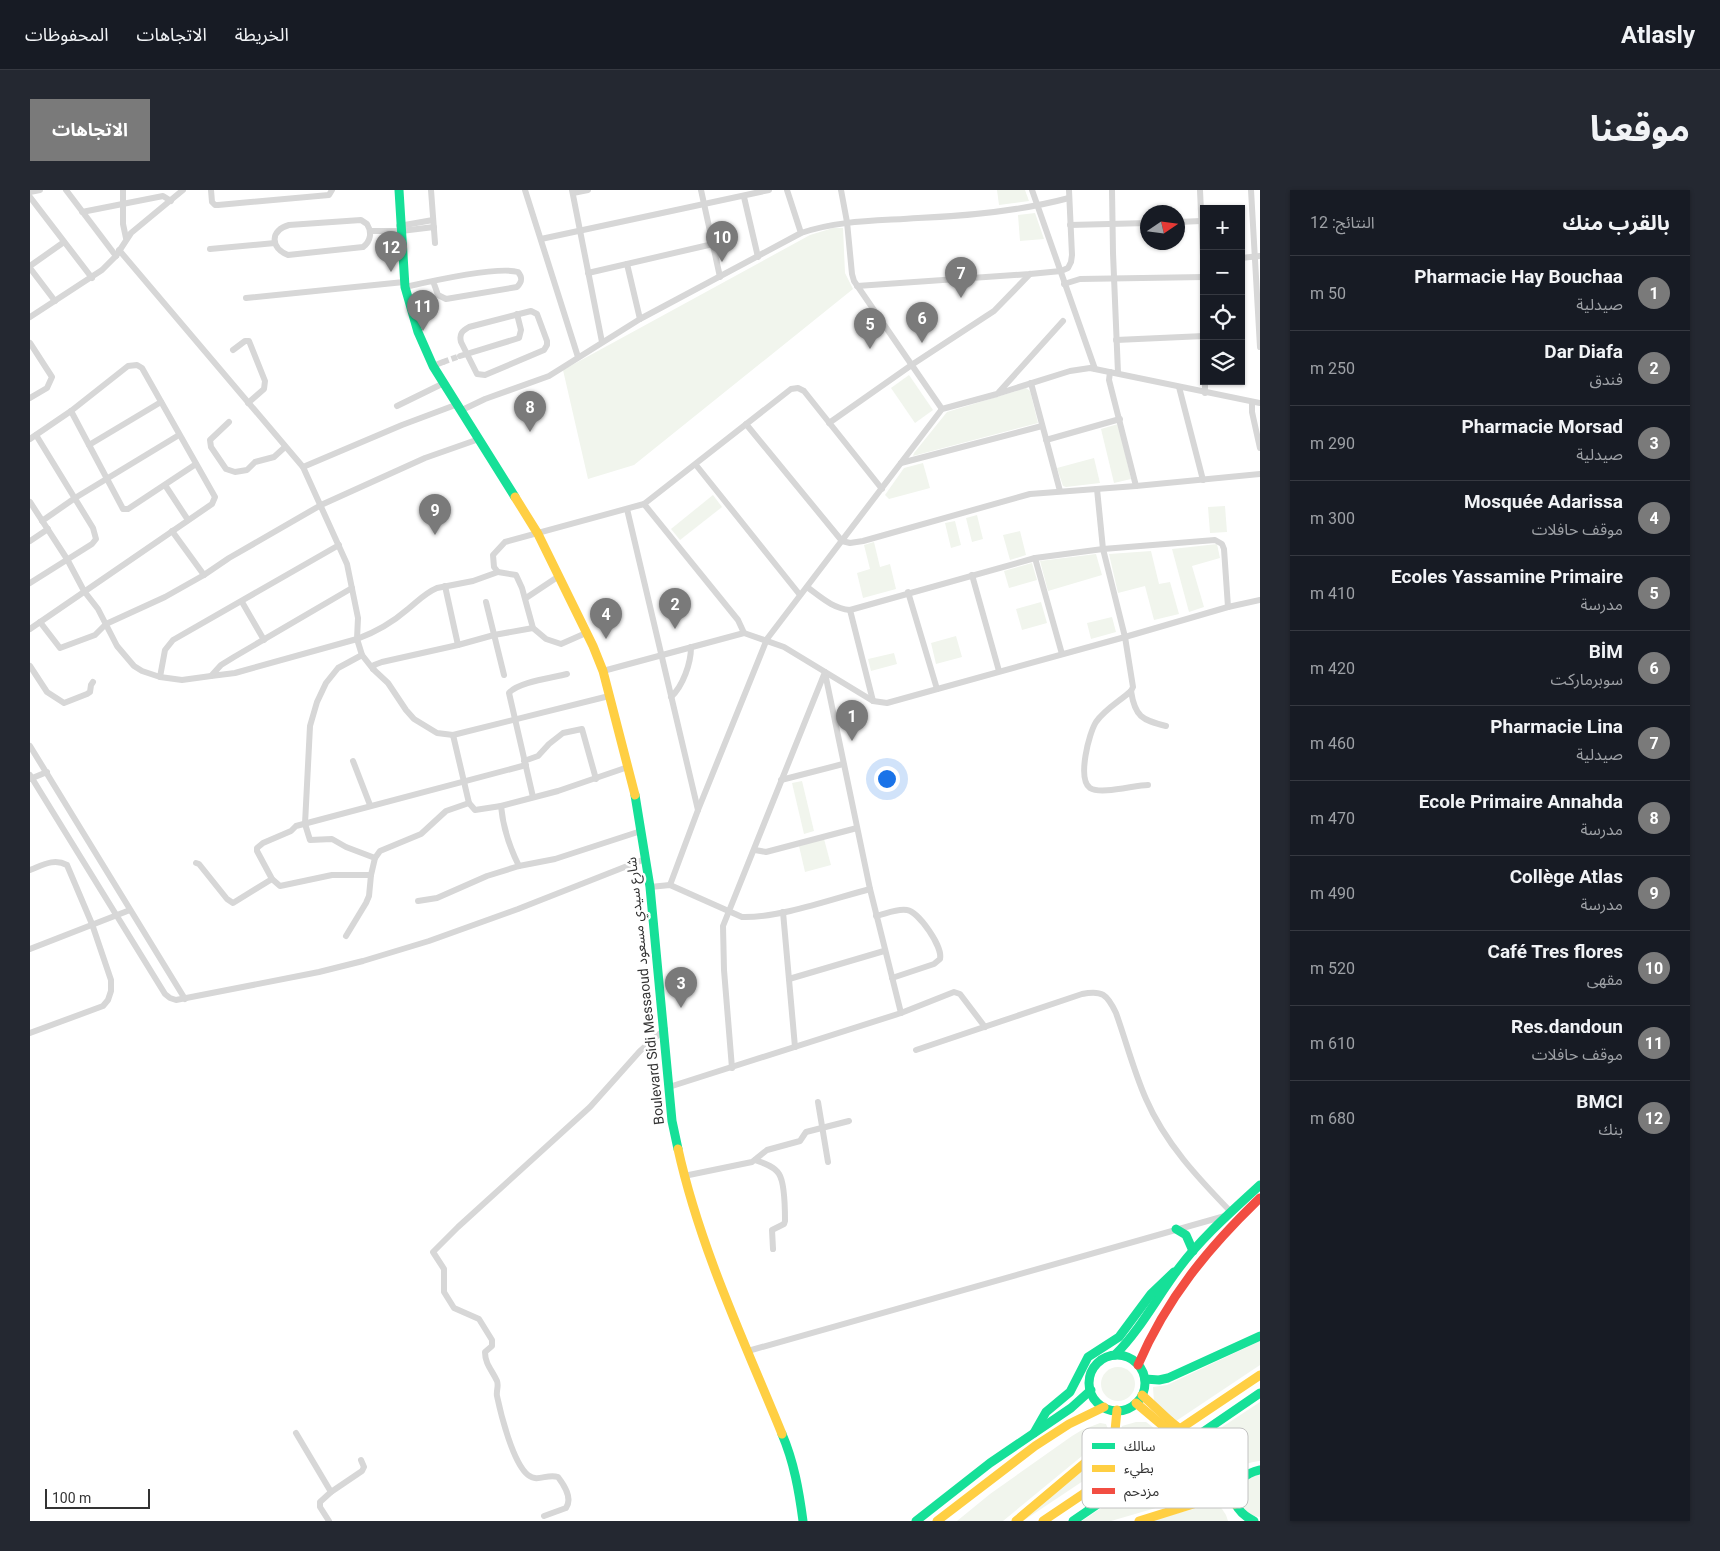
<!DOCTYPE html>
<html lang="ar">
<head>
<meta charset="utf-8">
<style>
	:root { --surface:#171b24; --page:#242831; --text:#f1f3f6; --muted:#9ea1a6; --line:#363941; --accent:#7a7a7a }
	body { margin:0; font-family:Roboto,"Noto Sans Arabic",sans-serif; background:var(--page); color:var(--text); direction:rtl }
	.controls { position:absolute; right:15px; top:15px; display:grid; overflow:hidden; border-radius:0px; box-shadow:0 1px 4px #0004 }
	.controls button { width:45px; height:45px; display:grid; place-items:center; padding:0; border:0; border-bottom:1px solid var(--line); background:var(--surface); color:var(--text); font:25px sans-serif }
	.compass { position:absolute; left:1110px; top:15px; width:45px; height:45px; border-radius:50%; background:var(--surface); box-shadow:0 1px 4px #0004; rotate:77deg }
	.scale { position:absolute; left:15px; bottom:12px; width:105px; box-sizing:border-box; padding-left:5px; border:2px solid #333; border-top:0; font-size:14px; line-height:18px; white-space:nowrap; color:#333; -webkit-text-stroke:4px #fff; paint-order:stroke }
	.you { position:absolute; left:856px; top:588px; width:18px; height:18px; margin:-12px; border:4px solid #fff; border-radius:50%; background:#1a73e8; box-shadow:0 0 0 8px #1a73e833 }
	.badge { display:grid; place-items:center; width:32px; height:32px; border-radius:50%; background:var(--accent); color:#fff; font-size:16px; font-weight:700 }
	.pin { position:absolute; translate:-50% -41px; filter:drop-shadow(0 1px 2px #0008) }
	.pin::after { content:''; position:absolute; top:26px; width:18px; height:15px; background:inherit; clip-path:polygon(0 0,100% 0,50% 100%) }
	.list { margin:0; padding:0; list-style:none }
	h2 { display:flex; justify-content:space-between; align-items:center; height:65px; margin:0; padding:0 20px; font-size:21px }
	h2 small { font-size:16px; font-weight:400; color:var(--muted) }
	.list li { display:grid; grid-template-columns:32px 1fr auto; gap:15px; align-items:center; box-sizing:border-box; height:75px; padding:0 20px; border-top:1px solid var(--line) }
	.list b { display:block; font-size:19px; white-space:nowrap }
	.list p { margin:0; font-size:16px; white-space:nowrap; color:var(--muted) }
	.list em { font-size:16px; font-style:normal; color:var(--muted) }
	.icon { flex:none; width:28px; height:28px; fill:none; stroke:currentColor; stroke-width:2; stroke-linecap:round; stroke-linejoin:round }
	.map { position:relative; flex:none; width:1230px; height:1331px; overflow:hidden; direction:ltr; border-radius:0px }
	header { display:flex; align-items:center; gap:30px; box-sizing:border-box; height:70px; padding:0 25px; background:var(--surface); border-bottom:1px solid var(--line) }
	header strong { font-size:24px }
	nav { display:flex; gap:28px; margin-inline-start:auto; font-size:18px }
	.intro { display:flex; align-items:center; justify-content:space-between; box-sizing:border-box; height:120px; padding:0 30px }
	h1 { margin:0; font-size:35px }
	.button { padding:12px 22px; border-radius:0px; background:var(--accent); color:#fff; font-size:18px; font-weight:700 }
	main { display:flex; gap:30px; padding:0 30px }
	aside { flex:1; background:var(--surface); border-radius:0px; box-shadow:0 1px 4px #0004 }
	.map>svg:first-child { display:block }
</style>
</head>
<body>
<header>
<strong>Atlasly</strong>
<nav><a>الخريطة</a><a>الاتجاهات</a><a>المحفوظات</a></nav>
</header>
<div class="intro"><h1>موقعنا</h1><a class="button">الاتجاهات</a></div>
<main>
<aside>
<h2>بالقرب منك<small>النتائج: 12</small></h2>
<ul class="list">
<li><span class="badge">1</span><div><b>Pharmacie Hay Bouchaa</b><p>صيدلية</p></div><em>50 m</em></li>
<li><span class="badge">2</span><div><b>Dar Diafa</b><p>فندق</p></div><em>250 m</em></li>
<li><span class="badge">3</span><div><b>Pharmacie Morsad</b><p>صيدلية</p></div><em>290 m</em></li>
<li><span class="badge">4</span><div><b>Mosquée Adarissa</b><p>موقف حافلات</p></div><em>300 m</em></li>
<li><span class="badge">5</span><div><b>Ecoles Yassamine Primaire</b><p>مدرسة</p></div><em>410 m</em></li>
<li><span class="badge">6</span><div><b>BİM</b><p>سوبرماركت</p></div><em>420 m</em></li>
<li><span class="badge">7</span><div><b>Pharmacie Lina</b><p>صيدلية</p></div><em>460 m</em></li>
<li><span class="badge">8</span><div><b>Ecole Primaire Annahda</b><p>مدرسة</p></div><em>470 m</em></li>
<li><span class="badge">9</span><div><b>Collège Atlas</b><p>مدرسة</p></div><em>490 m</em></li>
<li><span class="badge">10</span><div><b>Café Tres flores</b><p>مقهى</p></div><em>520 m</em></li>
<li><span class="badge">11</span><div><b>Res.dandoun</b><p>موقف حافلات</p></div><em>610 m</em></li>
<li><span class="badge">12</span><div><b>BMCI</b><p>بنك</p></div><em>680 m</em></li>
</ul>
</aside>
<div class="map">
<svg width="1230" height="1331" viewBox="0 0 1230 1331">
	<rect width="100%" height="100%" fill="#fff"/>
	<!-- green -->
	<g fill="#f1f5ed">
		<path d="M967,0H995L999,11L969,15Z"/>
		<path d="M1005,23L1014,49L990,51L988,25Z"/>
		<path d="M803,38H813L815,83L823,99L604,275L558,289L533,180L780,45Z"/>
		<path d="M879,185L903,220L885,233L861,198Z"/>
		<path d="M996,198L1000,201L1008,233L883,266L884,263L917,222Z"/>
		<path d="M1088,234L1101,289L1084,293L1071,239Z"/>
		<path d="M1064,268L1070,293L1036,297L1033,296L1027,278Z"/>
		<path d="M893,273L900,298L859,309L855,305L874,278Z"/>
		<path d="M683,305L692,317L650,350L641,339Z"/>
		<path d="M1195,316L1197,342L1180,343L1178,317Z"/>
		<path d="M947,325L953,349L942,352L936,328Z"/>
		<path d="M925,331L931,355L921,358L915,333Z"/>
		<path d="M990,341L996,365L980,370L973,345Z"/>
		<path d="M844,352L850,377L860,374L866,399L833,408L827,383L840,379L834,355Z"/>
		<path d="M1187,354L1190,368L1162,376L1174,417L1159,422L1142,359Z"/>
		<path d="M1121,361L1129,394L1140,392L1149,424L1124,430L1115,396L1088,403L1079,364Z"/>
		<path d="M1066,364L1072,385L1018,401L1010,371Z"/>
		<path d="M1002,373L1007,390L979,398L974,381Z"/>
		<path d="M1011,412L1017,433L992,440L986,419Z"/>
		<path d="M1082,427L1086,442L1061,449L1057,433Z"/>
		<path d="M926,446L932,467L906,474L901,453Z"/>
		<path d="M864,463L867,474L841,481L838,469Z"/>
		<path d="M772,591L784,641L774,644L762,593Z"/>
		<path d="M794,649L801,675L775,682L769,656Z"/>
		<path d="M1230,1151V1175L1146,1231L1124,1212L1123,1197L1137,1195Z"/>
		<circle cx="1088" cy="1194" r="17"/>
		<path d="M1230,1212V1271C1223,1271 1216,1275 1210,1275C1199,1276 1180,1258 1171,1251Z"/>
		<path d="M1106,1232H1116L1128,1241L993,1331L1090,1244L1092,1236Z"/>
		<path d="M1070,1233L1076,1234L1078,1239L1063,1257L973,1331H927L960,1304L1042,1246L1052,1240Z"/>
		<path d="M1154,1262L1182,1282L1194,1297L1191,1304H1174L1081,1331H1052Z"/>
		<path d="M1230,1285V1327C1202,1325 1201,1289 1230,1285Z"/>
		<path d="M1178,1315L1190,1316L1196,1325L1198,1331H1119Z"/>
	</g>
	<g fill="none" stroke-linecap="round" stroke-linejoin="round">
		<!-- street-tunnel -->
		<path stroke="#d6d6d6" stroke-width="6" stroke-dasharray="6 3" stroke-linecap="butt" d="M413,172L430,166"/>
		<!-- street -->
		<g stroke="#d7d7d7" stroke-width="6">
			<path d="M36,0L86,66"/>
			<path d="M93,0V34L96,48"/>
			<path d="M181,0L182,12L185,15H188L299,5L302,0"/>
			<path d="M401,0L405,53"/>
			<path d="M495,0L548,167"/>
			<path d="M542,0L572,152"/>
			<path d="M671,0L690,87"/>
			<path d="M757,0L771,43"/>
			<path d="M811,0L817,32L822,84L824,91L912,219"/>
			<path d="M1002,0L1065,179"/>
			<path d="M1082,0L1083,63L1088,183"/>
			<path d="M1170,0L1174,88"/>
			<path d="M1221,0L1230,157"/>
			<path d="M0,2L10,0"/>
			<path d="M543,3L558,0"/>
			<path d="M0,7L62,88"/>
			<path d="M714,7L728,67"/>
			<path d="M52,22L133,6L141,11"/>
			<path d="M331,30L337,34C342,42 341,51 333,57L258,65C240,58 240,40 259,35Z"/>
			<path d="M1148,32L1171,31"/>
			<path d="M1040,35L1118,33"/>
			<path d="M369,36L403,30"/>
			<path d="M340,41H371L404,37"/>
			<path d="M511,49L739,0"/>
			<path d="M180,59L245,53"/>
			<path d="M89,60L273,277L317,374L328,428L327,449L205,483L181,486"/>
			<path d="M1211,68L1230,66"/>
			<path d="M597,74L610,129"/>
			<path d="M0,76L34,52"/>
			<path d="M0,78L25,111"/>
			<path d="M558,83L683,54"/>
			<path d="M1034,94L1050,89L1174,87"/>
			<path d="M827,96L1000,84L1031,81L1038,78L1041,72L1042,65L1039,0"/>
			<path d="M375,97C397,92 468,76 488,82C493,88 492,92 487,97L416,109L408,105L403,91"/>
			<path d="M216,108L374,92"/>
			<path d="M501,121L507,124L517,151V155L514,160L455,185L447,184L431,152C429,144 432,141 439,137Z"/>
			<path d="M0,127L72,80L86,66L101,43L153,0"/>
			<path d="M1086,150L1174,146"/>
			<path d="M0,153L22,187L17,198L0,208"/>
			<path d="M203,160L215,151H219L235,191L234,199L218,213"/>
			<path d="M430,166L489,148L491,140L487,124"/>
			<path d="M403,176L413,172"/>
			<path d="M1080,182L1079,190L1106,296"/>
			<path d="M1175,191V203"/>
			<path d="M1001,193L1030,301"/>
			<path d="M1149,197L1173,290"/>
			<path d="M969,202L1033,131"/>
			<path d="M1222,212V222L1230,258"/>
			<path d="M367,216L414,193"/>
			<path d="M432,220L455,209L519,186L610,129L771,43C809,30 848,31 888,28C938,26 990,21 1039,8"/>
			<path d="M41,221L93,319H98L166,274"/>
			<path d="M199,232L180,250L181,257L196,279L205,282L217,280L225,272L244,267L255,257"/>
			<path d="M799,233L883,174L964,121L1000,84"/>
			<path d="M716,234L812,351L820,353L833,351L1000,304L1106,296L1230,284"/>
			<path d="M0,249L41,221L98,176L107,175L112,178L185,307L182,314L0,439"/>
			<path d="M1016,250L1090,229"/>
			<path d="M59,255L131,212"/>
			<path d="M871,273L1012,236"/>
			<path d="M666,275L770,405"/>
			<path d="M273,277L372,235L428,214"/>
			<path d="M135,295L158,330"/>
			<path d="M1067,299L1073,359L1095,447L1103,497L1101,501C1090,511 1075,519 1066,532C1059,543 1047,589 1060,598C1071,605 1105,595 1118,595"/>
			<path d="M0,312L37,369L54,401L68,419L87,456L104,476L112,481L130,487L152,490L181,486L191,475L204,467L322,398"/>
			<path d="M614,314L708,430L714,443"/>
			<path d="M597,319L668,620"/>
			<path d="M12,331L45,308L149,245"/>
			<path d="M142,341L174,385"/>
			<path d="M0,351L18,339"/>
			<path d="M1005,368L1032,464"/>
			<path d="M468,382L443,391L407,398C395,403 388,411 378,419C363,432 346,442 327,449L332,465L343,479L358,493L376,520L384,529L407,543L423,545L579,506"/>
			<path d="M942,385L969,481"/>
			<path d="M0,393L62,354L66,349L63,338L6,245"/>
			<path d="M415,396L428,455"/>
			<path d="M777,397C791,407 802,418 820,420L1005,368L1073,359L1185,350L1192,354L1194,359L1198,417"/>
			<path d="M878,402L907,499"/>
			<path d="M496,408L529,386"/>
			<path d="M212,412L234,450"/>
			<path d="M456,412L474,485"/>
			<path d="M820,420L843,511"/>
			<path d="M10,432L30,458L65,445L76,434L135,407L174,385L199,368L291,315L395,268L449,249"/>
			<path d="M556,443L531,454L516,449L503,438L492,398L486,385L468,382L464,377L463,365L475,352L614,314L761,199L768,198L774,201L852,299"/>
			<path d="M332,465L308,478L296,493L287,512L280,536L275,634L280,650L302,649L316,657L345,668"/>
			<path d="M0,476L17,502L34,513L57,504L60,502L61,495L63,492"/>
			<path d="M343,479L344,475L352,472L428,455L464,445L503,438"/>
			<path d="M573,481L714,443L754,457L843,511L857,513L1095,447L1198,417L1230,410"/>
			<path d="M795,483L840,699L871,823"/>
			<path d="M130,487L135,460L143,450L309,355"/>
			<path d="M1101,501C1105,527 1112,530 1136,536"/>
			<path d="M641,507C653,496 661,473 661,457"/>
			<path d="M423,545L439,613L445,620L471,616L528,601L598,577"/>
			<path d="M0,556L155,809"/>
			<path d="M323,571L340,615"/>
			<path d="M494,571L508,566L519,554L533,543L552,539L566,589"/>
			<path d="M0,585L135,804L140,808L146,810L289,782L333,771L399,751L488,719L615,669"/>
			<path d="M0,589L17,582"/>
			<path d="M751,590L813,574"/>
			<path d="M503,607L479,503C488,492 522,488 537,484"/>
			<path d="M471,616C473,638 479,656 489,676"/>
			<path d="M725,660L736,662L827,638"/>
			<path d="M166,673L169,674L197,709L203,713L242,689"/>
			<path d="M0,680C13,675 24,668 37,675L62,734L81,790V801L78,810L73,816L0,843"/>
			<path d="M341,685H302L250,696L242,689L227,661V658L233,653L261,641L266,636L496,575"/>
			<path d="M640,695L668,620L737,449L912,219L967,204L1040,181L1060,178L1230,213"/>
			<path d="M620,697L640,695L712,727C750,728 802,709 840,699"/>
			<path d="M388,711L407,708L457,686L489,676L525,669L611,641"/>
			<path d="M753,722L765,857"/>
			<path d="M846,726C855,724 868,718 877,720C889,722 913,757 910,769L904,774L862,788"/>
			<path d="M316,746L336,713L339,706L341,685L345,668L350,661L391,644L416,621L439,613"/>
			<path d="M0,759L100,720"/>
			<path d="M759,789L854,761"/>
			<path d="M886,860L1052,804C1072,800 1077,804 1086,823C1096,851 1104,882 1116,909C1135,953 1168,988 1201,1022"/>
			<path d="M702,878L694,780L693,736L795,482"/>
			<path d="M639,897L871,823L924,802L930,804L955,837"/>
			<path d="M788,912L798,972"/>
			<path d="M725,970C733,973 744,976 749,984C755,993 755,1020 755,1031L754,1034L742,1040L743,1059"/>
			<path d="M654,986L722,972L737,960L770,951L776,942L819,931"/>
			<path d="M718,1161L1195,1026"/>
			<path d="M266,1243L301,1302"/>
			<path d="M514,1326L536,1318C543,1308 534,1295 528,1287C517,1283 508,1293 498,1285C483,1273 471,1225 467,1206C466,1201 469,1196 467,1191C462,1180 455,1174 455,1162L462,1156V1150L449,1129L424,1118L414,1102V1079L403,1062L428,1037L560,917L610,861L635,839"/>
			<path d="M299,1331L290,1317V1312L301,1302L332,1281L334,1277L331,1270"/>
		</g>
		<!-- fast -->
		<g stroke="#16e098" stroke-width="9">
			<path d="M369,0L375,97L388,142L403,176L485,307"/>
			<path d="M605,605L620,697L642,931L648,959"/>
			<path d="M1146,1039L1156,1045L1163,1061"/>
			<path d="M1085,1165C1111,1139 1127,1107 1149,1078C1172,1047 1202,1021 1230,995"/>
			<circle cx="1087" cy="1193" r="28"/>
			<path d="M1115,1189L1129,1190L1138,1188L1230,1146"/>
			<path d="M1004,1243L1016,1222L1040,1202L1058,1167L1089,1147L1121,1104L1144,1082"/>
			<path d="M752,1244C764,1272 769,1301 773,1331"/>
			<path d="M1181,1264L1203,1281L1213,1286"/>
			<path d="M1177,1270L1205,1297"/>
			<path d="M886,1331L960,1273L1041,1218L1061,1200"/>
			<path d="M1043,1331L1230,1203"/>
			<path d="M1224,1331C1194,1317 1199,1287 1230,1280"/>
		</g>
		<!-- slow -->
		<g stroke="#ffcf43" stroke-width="9">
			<path d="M485,307L508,344L563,456L573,481L605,605"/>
			<path d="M648,959C670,1058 714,1151 752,1244"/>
			<path d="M1112,1205L1140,1231"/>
			<path d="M1106,1213L1132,1235"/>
			<path d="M907,1331L1005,1256L1039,1234L1074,1217"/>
			<path d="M986,1331L1081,1251L1085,1241L1087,1220"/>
			<path d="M1013,1331L1230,1185"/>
			<path d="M1109,1331L1173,1311L1186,1310L1205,1314"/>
		</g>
		<!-- jam -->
		<path stroke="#f24e42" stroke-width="9" d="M1108,1175C1137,1108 1178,1058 1230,1008"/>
		<!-- slow-bridge -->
		<g stroke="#ffcf43" stroke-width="9">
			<path d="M1140,1231L1181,1264"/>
			<path d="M1132,1235L1177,1270"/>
		</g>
	</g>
	<g text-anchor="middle" stroke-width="5" stroke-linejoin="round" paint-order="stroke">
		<!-- street labels -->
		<g font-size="14" fill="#333" stroke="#fff">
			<text transform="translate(615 801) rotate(-96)" y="5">Boulevard Sidi Messaoud شارع سيدي مسعود</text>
		</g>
	</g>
	<!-- legend -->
	<rect x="1052" y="1238" width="166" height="80" rx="8" fill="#fff" stroke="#c2c2c2" stroke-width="1"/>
	<rect x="1062" y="1253" width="23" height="6" fill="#16e098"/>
	<rect x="1062" y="1275" width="23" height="7" fill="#ffcf43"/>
	<rect x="1062" y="1298" width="23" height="6" fill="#f24e42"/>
	<g font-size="14" fill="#333">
		<text x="1094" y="1261">سالك</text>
		<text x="1094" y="1283">بطيء</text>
		<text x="1094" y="1306">مزدحم</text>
	</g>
</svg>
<div class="controls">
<button>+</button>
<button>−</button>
<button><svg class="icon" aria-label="locate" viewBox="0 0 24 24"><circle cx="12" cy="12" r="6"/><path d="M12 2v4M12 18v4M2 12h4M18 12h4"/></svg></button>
<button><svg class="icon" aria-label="layers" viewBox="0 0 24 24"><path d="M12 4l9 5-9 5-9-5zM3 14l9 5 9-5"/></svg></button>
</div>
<svg class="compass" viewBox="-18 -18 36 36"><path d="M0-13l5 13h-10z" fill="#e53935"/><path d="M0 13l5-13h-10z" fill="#9ea1a6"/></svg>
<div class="scale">100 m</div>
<div class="you"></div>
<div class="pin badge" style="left:822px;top:551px">1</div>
<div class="pin badge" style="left:645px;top:439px">2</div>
<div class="pin badge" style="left:651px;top:818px">3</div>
<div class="pin badge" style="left:576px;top:449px">4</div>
<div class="pin badge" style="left:840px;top:159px">5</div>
<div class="pin badge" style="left:892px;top:153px">6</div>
<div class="pin badge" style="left:931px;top:108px">7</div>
<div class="pin badge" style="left:500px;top:242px">8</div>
<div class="pin badge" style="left:405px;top:345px">9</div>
<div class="pin badge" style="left:692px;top:72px">10</div>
<div class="pin badge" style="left:393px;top:141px">11</div>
<div class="pin badge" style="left:361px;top:82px">12</div>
</div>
</main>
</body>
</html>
